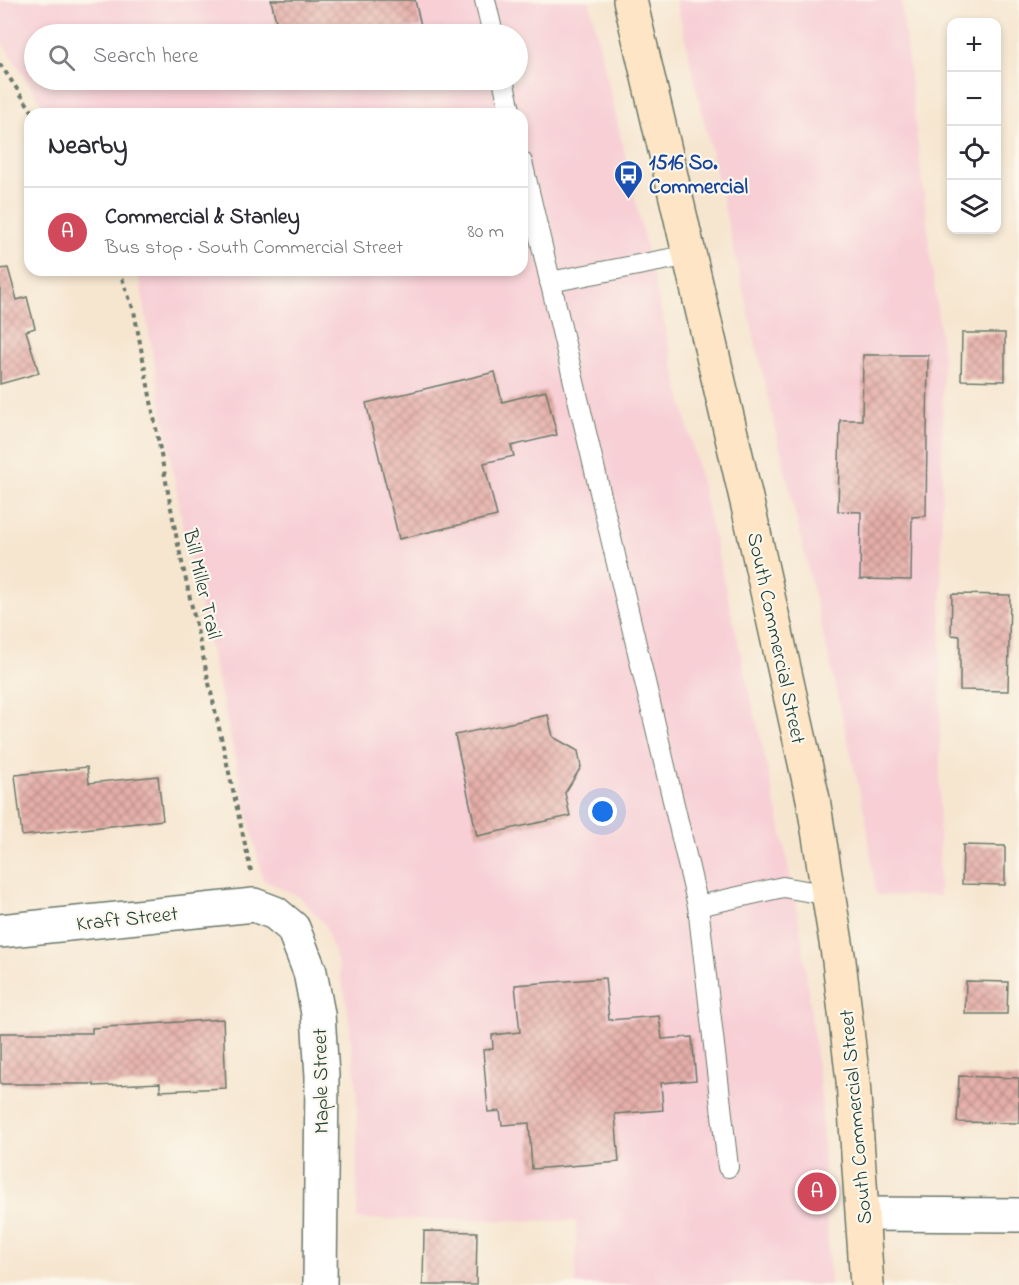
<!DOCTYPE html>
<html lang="en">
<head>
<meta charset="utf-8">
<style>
	:root { --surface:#fff; --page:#f2f2f3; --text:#2b2b33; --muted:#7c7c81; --line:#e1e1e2; --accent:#d1495b }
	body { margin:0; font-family:"Indie Flower",sans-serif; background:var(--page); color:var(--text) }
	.controls { position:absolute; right:18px; top:18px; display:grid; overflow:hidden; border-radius:12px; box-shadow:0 3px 9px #0003 }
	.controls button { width:54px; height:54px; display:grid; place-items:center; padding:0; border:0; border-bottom:2px solid var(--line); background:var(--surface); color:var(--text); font:30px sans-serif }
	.you { position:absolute; left:603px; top:812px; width:21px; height:21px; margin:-15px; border:4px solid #fff; border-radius:50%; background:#1a73e8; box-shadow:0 0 0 9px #1a73e833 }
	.badge { display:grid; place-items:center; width:39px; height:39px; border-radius:50%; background:var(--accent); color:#fff; font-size:20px; font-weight:700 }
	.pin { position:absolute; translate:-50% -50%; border:3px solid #fff; box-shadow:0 2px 6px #0006 }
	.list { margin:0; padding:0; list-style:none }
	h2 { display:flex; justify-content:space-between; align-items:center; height:78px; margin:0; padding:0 24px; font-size:26px }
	h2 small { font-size:20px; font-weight:400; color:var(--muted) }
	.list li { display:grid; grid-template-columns:39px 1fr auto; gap:18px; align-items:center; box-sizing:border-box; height:90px; padding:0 24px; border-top:2px solid var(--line) }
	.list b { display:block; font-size:22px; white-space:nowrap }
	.list p { margin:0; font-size:20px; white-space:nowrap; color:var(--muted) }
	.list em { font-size:20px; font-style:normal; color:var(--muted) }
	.icon { flex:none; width:33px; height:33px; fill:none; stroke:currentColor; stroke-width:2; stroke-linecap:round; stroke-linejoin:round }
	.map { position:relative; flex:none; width:1019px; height:1285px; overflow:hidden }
	.search { position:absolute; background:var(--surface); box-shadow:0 3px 9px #0003; left:24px; top:24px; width:504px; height:66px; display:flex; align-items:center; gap:15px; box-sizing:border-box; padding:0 21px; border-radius:33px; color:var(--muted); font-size:22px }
	.panel { position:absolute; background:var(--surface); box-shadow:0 3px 9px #0003; left:24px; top:108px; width:504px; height:168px; border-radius:18px }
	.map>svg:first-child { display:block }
</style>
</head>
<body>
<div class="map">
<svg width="1019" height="1285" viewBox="0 0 1019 1285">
	<defs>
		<pattern id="building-cross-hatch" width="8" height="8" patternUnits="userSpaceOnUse" patternTransform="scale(1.5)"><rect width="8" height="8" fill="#e6aea8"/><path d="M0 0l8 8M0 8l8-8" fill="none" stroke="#ba8f8a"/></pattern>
	</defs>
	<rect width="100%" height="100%" fill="#fbf7ec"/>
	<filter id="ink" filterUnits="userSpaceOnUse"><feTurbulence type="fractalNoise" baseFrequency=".0167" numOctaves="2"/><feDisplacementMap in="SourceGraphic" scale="12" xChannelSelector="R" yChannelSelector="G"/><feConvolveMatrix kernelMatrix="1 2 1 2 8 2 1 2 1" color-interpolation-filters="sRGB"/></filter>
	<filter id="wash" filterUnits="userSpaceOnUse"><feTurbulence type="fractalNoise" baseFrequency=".008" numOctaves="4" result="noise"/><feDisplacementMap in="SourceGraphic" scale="24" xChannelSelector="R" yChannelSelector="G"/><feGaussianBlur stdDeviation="1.35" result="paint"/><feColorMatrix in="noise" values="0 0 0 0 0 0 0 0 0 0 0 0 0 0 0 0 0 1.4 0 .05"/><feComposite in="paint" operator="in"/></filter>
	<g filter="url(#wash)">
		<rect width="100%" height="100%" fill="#f6e6d0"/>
		<!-- built -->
		<g fill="#f7cfd5" fill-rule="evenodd">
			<path d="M0,0H589L780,823L801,932L821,1096L830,1285H576V1221L357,1219V1092L347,1005L338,964L325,925L300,897L263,880L185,539L140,281L135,270H522V114H49L0,39ZM34,34H518V80H34Z"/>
			<path d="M676,0H901L943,358L939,896L876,895L866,819Z"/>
		</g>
		<g id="blocks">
			<!-- building -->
			<g fill="url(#building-cross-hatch)">
				<path d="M271,0H415L421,26L385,34H279Z"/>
				<path d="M8,268L17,300L27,297L35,328L26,331L39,373L0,384V269Z"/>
				<path d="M962,333H1005V381L961,380Z"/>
				<path d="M863,355H928L926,516L912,517L911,580L860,579L861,512L838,511L840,420H862Z"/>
				<path d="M495,372L502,402L546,391L557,435L511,446L514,456L484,463L497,516L399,539L366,403Z"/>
				<path d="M952,594L1010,595L1008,691L960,690V636L951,635Z"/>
				<path d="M548,715L553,737L578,751L581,767L565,793L570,816L477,836L455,735Z"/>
				<path d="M87,767L89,783L158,776L163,820L22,836L15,775Z"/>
				<path d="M963,845L1005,846V885L962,884Z"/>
				<path d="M605,978L609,1020L659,1016L662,1039L692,1037L696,1080L661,1083L663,1110L615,1114L619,1162L532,1169L529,1123L502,1125L500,1111L488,1112L483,1050L493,1049L492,1035L520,1032L515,985Z"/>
				<path d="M966,981L1008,982L1007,1014H965Z"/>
				<path d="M223,1019L226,1088L160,1091V1083L94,1086V1084H0V1033H92V1028Z"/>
				<path d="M959,1076L1019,1078V1123L957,1122Z"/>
				<path d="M424,1231L477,1232L476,1285H423Z"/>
			</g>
		</g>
	</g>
	<g filter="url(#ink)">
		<use href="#blocks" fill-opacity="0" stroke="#6a786b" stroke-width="1.5"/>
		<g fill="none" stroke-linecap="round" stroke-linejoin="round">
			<defs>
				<g id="service">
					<path d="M485,0L493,34"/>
					<path d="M503,80L511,114"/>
					<path d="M522,162L698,906"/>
					<path d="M550,282L690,255"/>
					<path d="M728,1167L698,906L783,887L829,895"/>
				</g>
				<g id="minor">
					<path d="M0,931L254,905L275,913L293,928L310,972L318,1014L322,1076L320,1285"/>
					<path d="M864,1214L1019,1215"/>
				</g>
				<path id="secondary" d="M630,0L753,528L813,799L839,961L853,1081L867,1285"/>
			</defs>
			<!-- service casing -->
			<use href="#service" stroke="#6a786b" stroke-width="22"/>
			<!-- minor casing -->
			<use href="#minor" stroke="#6a786b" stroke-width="36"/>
			<!-- secondary casing -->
			<use href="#secondary" stroke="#6a786b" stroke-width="36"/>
			<!-- path -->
			<g stroke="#6a786b" stroke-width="4" stroke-dasharray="4.5 4.5" stroke-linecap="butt">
				<path d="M0,64L34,114"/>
				<path d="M119,270L134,311L177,540L251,871"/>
			</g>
			<!-- service -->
			<use href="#service" stroke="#fff" stroke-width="20"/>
			<!-- minor -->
			<use href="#minor" stroke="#fff" stroke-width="33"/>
			<!-- secondary -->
			<use href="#secondary" stroke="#fde5c5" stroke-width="33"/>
		</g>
	</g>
	<!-- icons -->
	<defs>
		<symbol id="bus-pin" viewBox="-11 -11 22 30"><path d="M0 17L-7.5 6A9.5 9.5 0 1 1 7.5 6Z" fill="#1a4fb4" stroke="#fbf7ec"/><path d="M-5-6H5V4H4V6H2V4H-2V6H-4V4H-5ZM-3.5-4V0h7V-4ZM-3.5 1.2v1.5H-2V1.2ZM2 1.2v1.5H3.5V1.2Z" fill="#fff"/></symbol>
	</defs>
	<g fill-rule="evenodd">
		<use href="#bus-pin" x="612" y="158" width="33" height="45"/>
	</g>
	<g text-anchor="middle" stroke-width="4.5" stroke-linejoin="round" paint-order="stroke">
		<!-- transit labels -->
		<g font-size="21" font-weight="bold" fill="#164399" stroke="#fbf7ec" text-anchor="start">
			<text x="649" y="169">1516 So.<tspan x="649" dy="24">Commercial</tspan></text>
		</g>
		<!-- street labels -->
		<g font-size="21" fill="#1f3d34" stroke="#fbf7ec">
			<text transform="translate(203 584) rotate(77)" y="7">Bill Miller Trail</text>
			<text transform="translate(777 638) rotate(78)" y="7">South Commercial Street</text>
			<text transform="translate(127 918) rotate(-6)" y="7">Kraft Street</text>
			<text transform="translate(320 1081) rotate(-91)" y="7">Maple Street</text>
			<text transform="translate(855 1117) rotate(-95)" y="7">South Commercial Street</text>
		</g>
	</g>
</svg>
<div class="controls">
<button>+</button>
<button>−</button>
<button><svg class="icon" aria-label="locate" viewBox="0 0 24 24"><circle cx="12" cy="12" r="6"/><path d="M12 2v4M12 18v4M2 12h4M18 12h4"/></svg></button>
<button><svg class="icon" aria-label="layers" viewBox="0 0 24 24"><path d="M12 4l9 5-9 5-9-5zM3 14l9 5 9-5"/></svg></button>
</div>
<div class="you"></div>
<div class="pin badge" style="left:817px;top:1192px">A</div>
<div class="search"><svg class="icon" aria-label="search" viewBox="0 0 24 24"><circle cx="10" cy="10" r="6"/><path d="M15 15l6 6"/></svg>Search here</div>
<section class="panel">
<h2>Nearby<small></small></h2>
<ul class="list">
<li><span class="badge">A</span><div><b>Commercial &amp; Stanley</b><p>Bus stop · South Commercial Street</p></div><em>80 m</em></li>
</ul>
</section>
</div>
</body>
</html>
